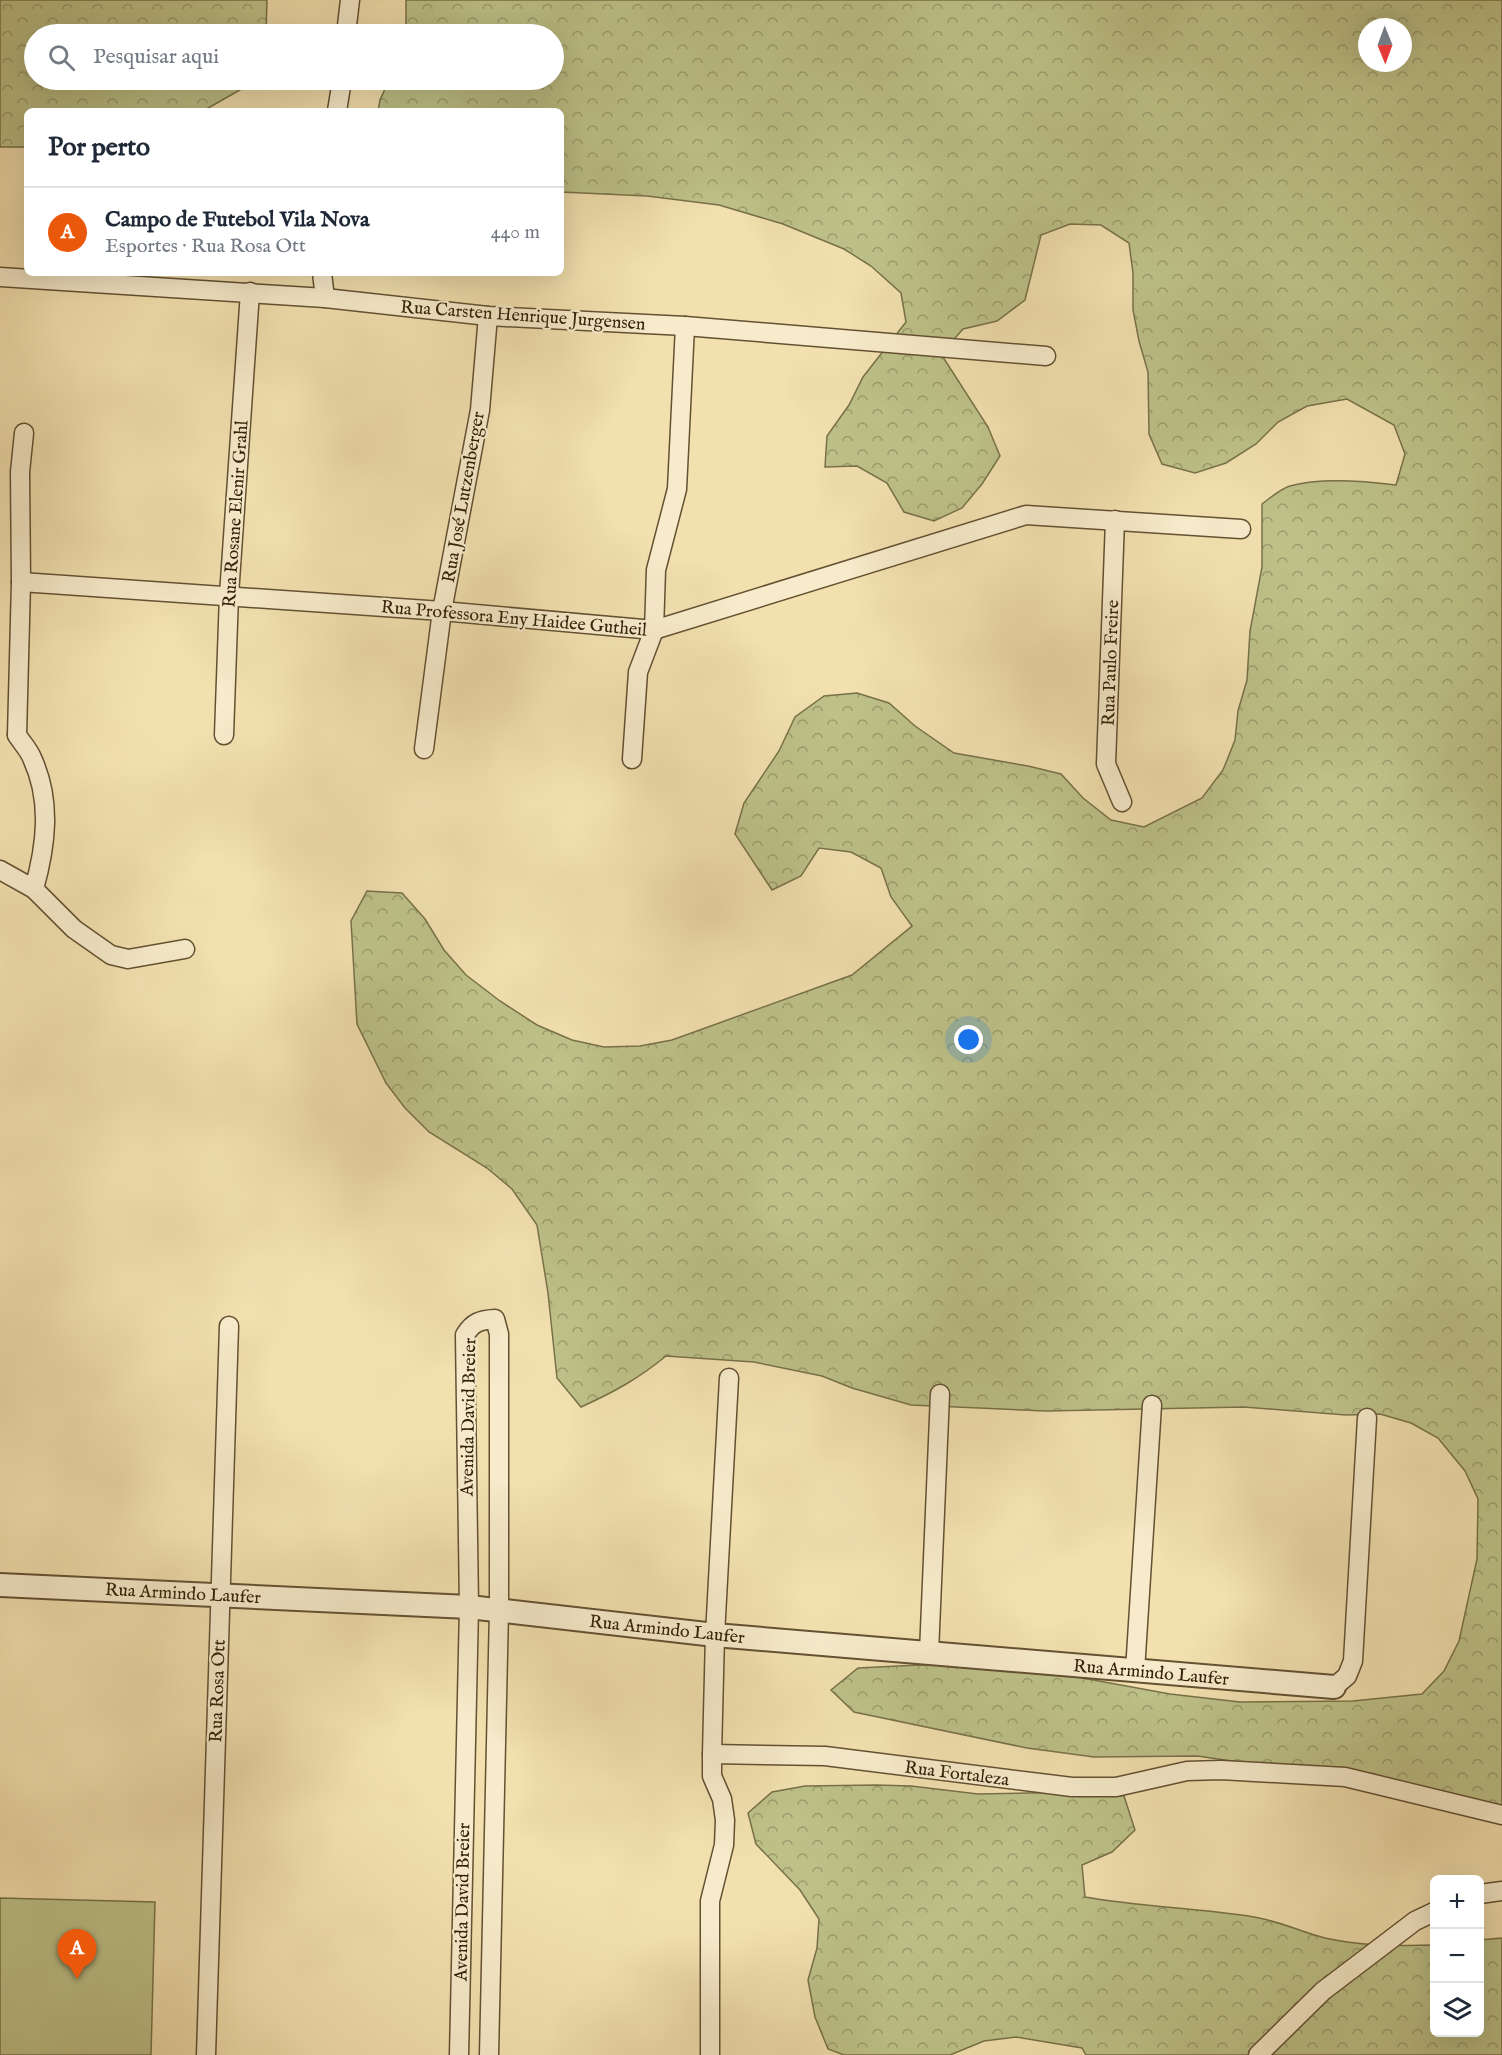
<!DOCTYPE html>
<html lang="pt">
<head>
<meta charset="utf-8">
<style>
	:root { --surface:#fff; --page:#f2f2f3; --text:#1f2937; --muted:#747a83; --line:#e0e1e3; --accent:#ea580c }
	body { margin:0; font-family:"IM FELL English",serif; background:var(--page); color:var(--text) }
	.controls { position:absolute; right:18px; bottom:18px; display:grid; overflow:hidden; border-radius:9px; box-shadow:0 6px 24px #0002 }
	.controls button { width:54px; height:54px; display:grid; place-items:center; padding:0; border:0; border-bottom:2px solid var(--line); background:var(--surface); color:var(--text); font:30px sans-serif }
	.compass { position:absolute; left:1358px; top:18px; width:54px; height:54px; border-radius:50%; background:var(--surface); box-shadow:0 6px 24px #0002; rotate:179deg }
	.you { position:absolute; left:969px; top:1040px; width:21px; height:21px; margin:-15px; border:4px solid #fff; border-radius:50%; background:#1a73e8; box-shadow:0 0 0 9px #1a73e833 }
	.badge { display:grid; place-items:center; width:39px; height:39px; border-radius:50%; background:var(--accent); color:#fff; font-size:20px; font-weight:700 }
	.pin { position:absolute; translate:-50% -50px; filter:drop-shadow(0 2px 3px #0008) }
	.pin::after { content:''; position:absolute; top:32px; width:21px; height:18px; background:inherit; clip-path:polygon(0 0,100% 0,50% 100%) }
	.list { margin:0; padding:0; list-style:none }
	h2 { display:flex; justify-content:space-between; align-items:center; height:78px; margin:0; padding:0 24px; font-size:26px }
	h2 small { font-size:20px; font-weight:400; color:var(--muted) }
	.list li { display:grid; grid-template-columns:39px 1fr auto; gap:18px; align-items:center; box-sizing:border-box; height:90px; padding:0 24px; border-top:2px solid var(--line) }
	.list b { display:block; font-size:22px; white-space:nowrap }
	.list p { margin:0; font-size:20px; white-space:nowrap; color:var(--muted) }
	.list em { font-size:20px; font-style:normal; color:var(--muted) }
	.icon { flex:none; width:33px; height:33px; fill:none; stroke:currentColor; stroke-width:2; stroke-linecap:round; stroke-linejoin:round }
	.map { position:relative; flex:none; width:1502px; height:2055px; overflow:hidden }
	.search { position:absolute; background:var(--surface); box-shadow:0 6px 24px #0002; left:24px; top:24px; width:540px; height:66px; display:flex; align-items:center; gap:15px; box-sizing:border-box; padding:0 21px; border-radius:33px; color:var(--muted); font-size:22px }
	.panel { position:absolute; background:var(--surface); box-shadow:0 6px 24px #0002; left:24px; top:108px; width:540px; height:168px; border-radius:9px }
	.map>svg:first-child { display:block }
</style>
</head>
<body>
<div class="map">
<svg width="1502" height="2055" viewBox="0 0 1502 2055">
	<defs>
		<pattern id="forest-crowns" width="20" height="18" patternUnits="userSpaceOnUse" patternTransform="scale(1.5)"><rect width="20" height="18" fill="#bdc188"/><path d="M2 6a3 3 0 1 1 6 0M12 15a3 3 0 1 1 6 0" fill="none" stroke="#9a9c6d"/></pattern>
	</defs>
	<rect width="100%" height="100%" fill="#f2e0af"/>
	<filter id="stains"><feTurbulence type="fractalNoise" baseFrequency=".00333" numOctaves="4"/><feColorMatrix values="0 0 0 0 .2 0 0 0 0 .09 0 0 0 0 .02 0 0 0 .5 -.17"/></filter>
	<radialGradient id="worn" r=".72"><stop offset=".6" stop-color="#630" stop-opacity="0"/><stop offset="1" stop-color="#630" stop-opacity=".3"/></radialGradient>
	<!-- green -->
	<path fill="#bdc188" stroke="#787148" stroke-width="1.5" d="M0,1898L155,1902L151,2055H0Z"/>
	<!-- forest -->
	<g fill="url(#forest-crowns)" stroke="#787148" stroke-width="1.5" fill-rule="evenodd">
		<path d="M0,0H267L266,34H34V80H252L247,86L203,111H27V147H0Z"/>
		<path d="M406,0H1502V1806L1260,1765L1197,1756L1094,1757L1027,1748L854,1712L831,1690L858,1668L960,1663L1066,1675L1170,1694L1240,1702L1353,1701L1422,1694L1444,1671L1459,1641L1477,1559L1478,1499L1465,1471L1438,1438L1411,1423L1380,1414L1346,1415L1244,1407L1046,1411L911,1405L852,1388L822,1376L754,1362L666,1356C638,1379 614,1392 581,1407L557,1378L548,1293L537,1225L512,1189L487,1168L429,1132L405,1108L386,1083L357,1024L351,921L367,891L402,893L425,919L444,950L466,975L500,1001L537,1025L572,1040L604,1047L640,1046L672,1040L852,975L912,926L891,897L881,868L851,852L819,848L801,876L772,890L735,834L744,803L779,751L795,717L824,696L857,693L889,703L915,726L954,753L1028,766L1061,774L1083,798L1111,820L1144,827L1202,798L1223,770L1235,740L1238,711L1247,680L1250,631L1262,567V504C1270,498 1280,489 1290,486C1321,477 1365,481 1396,485L1405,454L1394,425L1347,399L1307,406L1278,422L1256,444L1226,463L1195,473L1162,464L1149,434L1148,372L1139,341L1133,310V273L1129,243L1101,225L1070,224L1041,235L1025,300L997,321L963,329L941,354L988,427L1000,456L982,484L962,508L934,521L904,512L887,483L857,466L825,467L827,436L849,405L863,377L906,322L901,293L871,266L844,249L783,224L719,205L647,196L561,192V111H378L380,100L389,80H554V34H406ZM1367,27H1403V63H1367Z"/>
		<path d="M876,1785L911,1786L978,1794L1080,1792L1124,1796L1135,1830L1112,1852L1082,1865L1085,1897C1141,1907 1198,1908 1254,1917C1279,1921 1301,1932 1325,1938C1361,1946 1398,1946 1434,1945V2032H1480V1940L1502,1938V2055H1086L1082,2048L1016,2037L984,2041L950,2055H844L828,2049L815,2017L808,1980L817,1948L819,1919L800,1890L756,1844L748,1813L772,1792L805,1786Z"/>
	</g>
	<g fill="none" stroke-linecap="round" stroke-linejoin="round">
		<defs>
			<g id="minor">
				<path d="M346,34L350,0"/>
				<path d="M337,111L342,80"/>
				<path d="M322,273L325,298"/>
				<path d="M0,277L325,298L488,316L685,326L1046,356"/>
				<path d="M1115,520L1106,764L1122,802"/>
				<path d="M21,582L442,611L654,630L1026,515L1241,529"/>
				<path d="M17,735L21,582L20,472L24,433"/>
				<path d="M17,735C22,743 29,750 32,758C52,801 46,846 34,889"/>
				<path d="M224,735L229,595L250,292"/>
				<path d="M424,749L442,611L480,410L488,316"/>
				<path d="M632,759L638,672L654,630L656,570L677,489L685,326"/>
				<path d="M0,870L34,889L74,929L111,955L128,959L185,949"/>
				<path d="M929,1653L940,1394"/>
				<path d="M1135,1671L1152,1405"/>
				<path d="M1334,1687L1347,1676L1353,1661L1367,1418"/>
				<path d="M712,1754L715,1635L729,1378"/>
				<path d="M1480,1894L1502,1891"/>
				<path d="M206,2055L229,1326"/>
				<path d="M459,2055L469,1607L465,1335C473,1322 480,1320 495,1319L499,1334V1610L489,2055"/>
				<path d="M710,2055V1901L724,1845L725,1820L722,1799L712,1776V1754L825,1756L1072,1787H1116L1187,1771L1221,1770L1345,1777L1502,1815"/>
				<path d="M1258,2055L1323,1991L1415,1921L1434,1912"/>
			</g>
			<path id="tertiary" d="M0,1585L469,1607L715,1635L1334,1687"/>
		</defs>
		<!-- minor casing -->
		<use href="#minor" stroke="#635132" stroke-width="21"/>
		<!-- tertiary casing -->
		<use href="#tertiary" stroke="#635132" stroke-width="26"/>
		<!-- minor -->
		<use href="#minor" stroke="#f7ebcb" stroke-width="18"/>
		<!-- tertiary -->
		<use href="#tertiary" stroke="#f7ebcb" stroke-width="22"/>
	</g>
	<g text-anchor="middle" stroke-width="4.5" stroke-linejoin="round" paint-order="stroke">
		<!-- street labels -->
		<g font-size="18" fill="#332109" stroke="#f7ebcb">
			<text transform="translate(523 315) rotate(4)" y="6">Rua Carsten Henrique Jurgensen</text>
			<text transform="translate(463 497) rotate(-80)" y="6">Rua José Lutzenberger</text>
			<text transform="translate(235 514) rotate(-86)" y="6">Rua Rosane Elenir Grahl</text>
			<text transform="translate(514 618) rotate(5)" y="6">Rua Professora Eny Haidee Gutheil</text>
			<text transform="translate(1110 663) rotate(-88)" y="6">Rua Paulo Freire</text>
			<text transform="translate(468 1417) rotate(-89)" y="6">Avenida David Breier</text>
			<text transform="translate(183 1593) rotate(3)" y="6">Rua Armindo Laufer</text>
			<text transform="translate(667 1629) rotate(6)" y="6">Rua Armindo Laufer</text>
			<text transform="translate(1151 1672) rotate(5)" y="6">Rua Armindo Laufer</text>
			<text transform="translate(217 1691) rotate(-88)" y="6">Rua Rosa Ott</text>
			<text transform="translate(957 1773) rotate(7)" y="6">Rua Fortaleza</text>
			<text transform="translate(462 1902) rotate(-89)" y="6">Avenida David Breier</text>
		</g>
	</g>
	<rect width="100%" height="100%" filter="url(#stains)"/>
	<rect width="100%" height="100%" fill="url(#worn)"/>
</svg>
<div class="controls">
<button>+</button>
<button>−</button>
<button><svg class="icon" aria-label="layers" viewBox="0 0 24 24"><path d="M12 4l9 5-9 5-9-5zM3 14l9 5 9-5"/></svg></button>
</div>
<svg class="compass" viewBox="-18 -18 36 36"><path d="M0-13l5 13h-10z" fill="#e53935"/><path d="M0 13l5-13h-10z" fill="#747a83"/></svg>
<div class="you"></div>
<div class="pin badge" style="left:77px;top:1979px">A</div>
<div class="search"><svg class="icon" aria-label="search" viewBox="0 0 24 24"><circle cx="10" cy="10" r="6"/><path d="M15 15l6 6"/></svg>Pesquisar aqui</div>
<section class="panel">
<h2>Por perto<small></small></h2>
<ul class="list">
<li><span class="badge">A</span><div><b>Campo de Futebol Vila Nova</b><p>Esportes · Rua Rosa Ott</p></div><em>440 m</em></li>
</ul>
</section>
</div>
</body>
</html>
